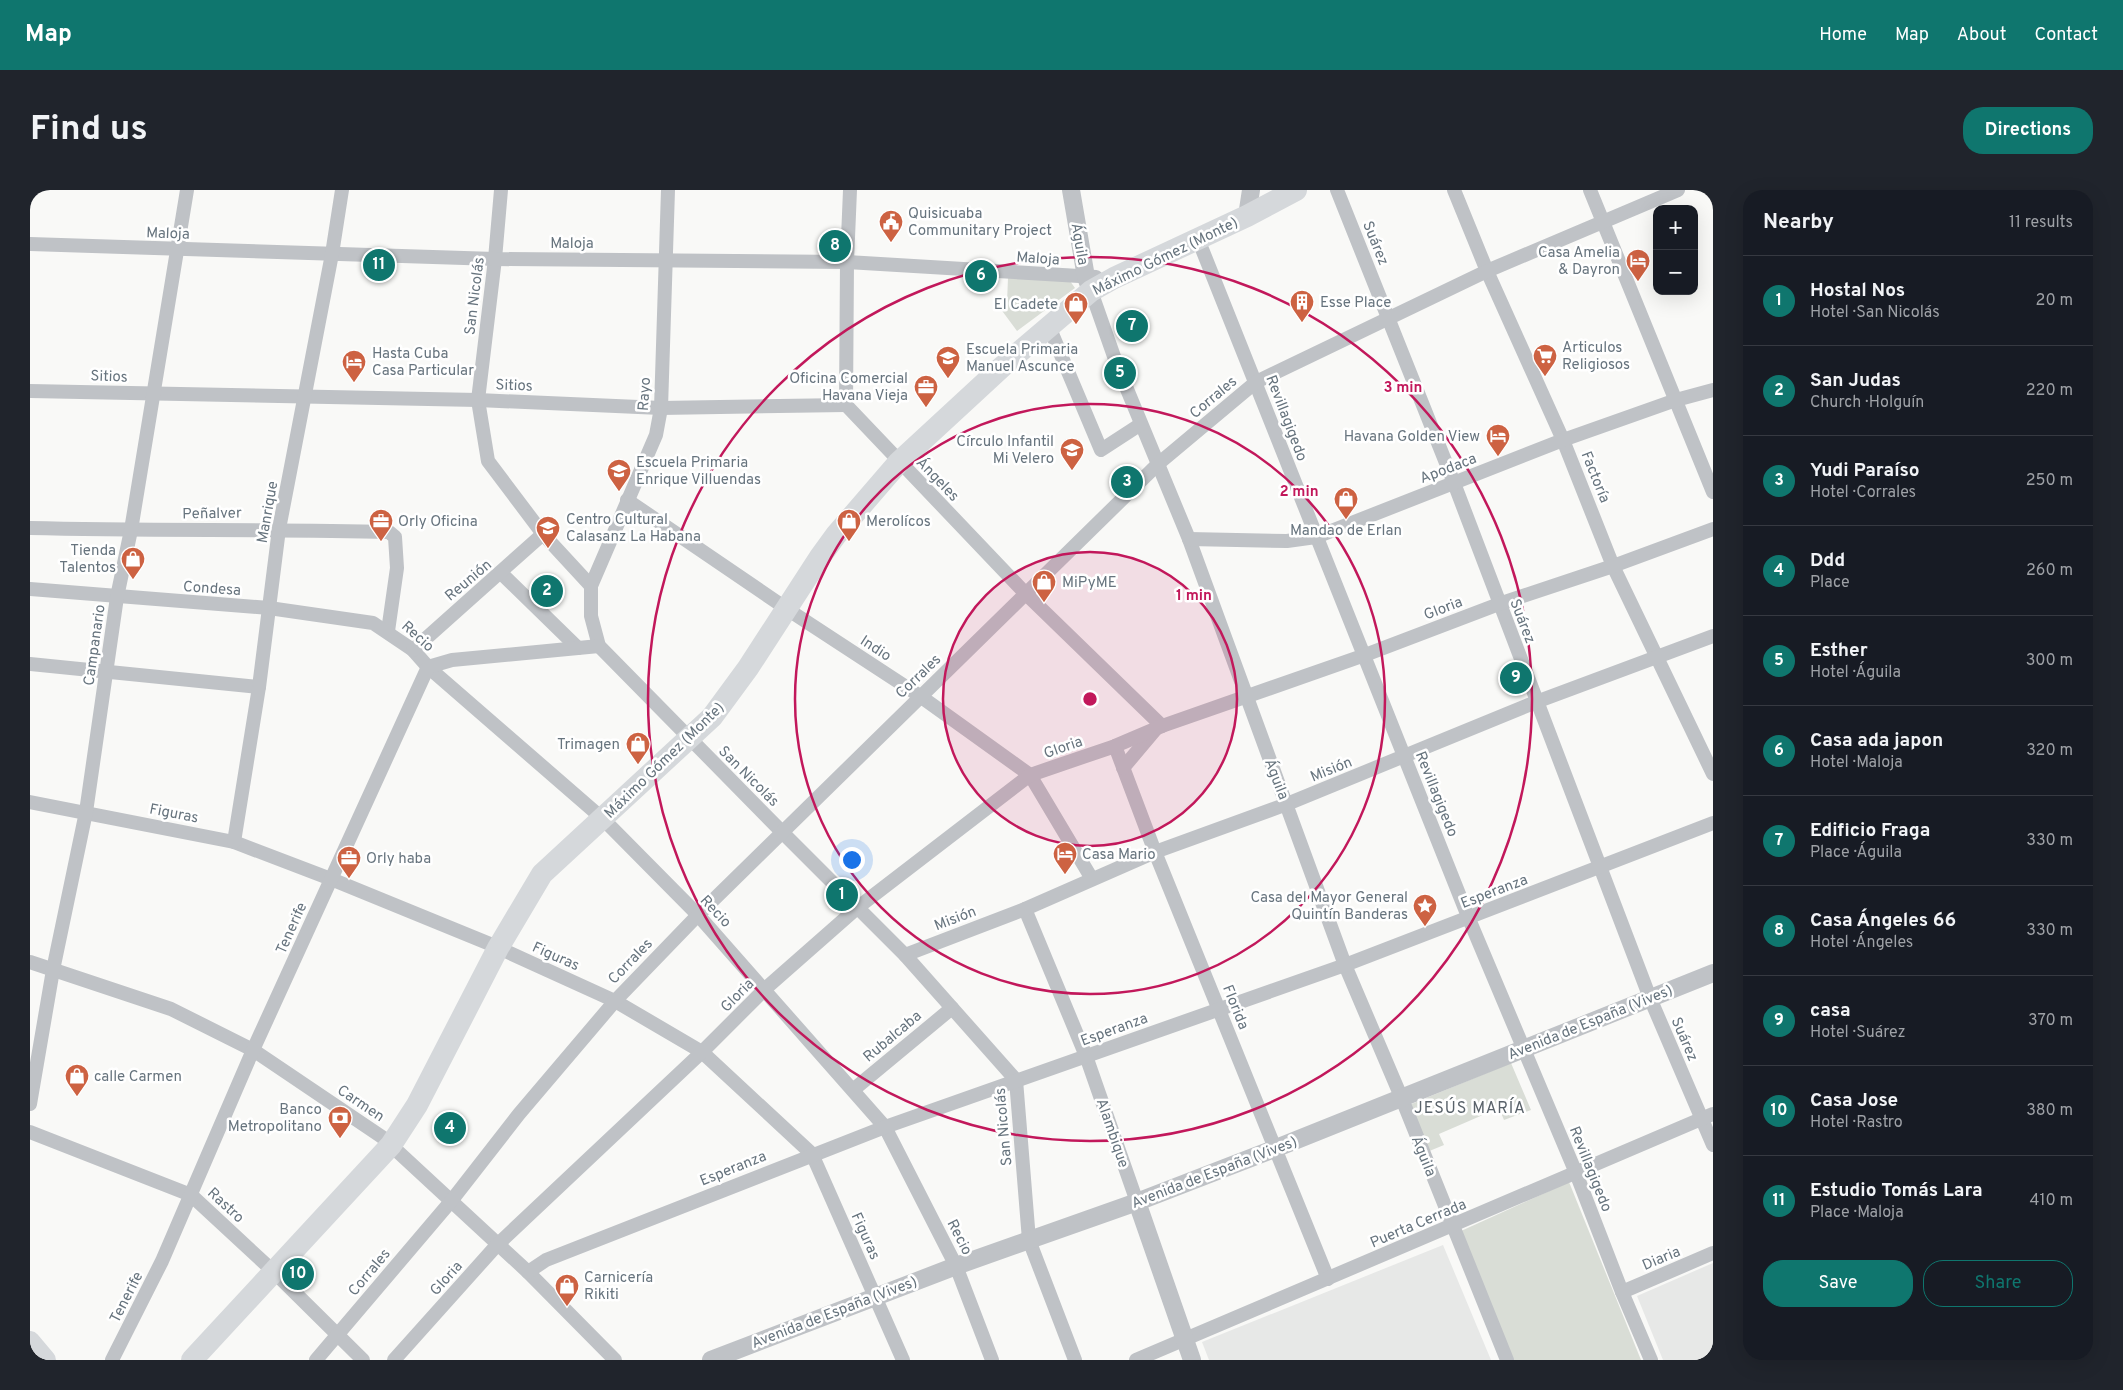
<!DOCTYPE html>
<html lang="en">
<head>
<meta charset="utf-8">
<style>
	:root { --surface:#171b24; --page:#20242c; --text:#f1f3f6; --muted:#9ea1a6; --line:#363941; --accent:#0f766e }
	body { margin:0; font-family:Overpass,sans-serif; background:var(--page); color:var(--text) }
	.controls { position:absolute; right:15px; top:15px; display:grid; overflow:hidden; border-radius:10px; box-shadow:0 5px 20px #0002 }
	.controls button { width:45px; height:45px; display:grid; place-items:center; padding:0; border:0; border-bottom:1px solid var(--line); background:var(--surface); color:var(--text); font:25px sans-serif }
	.you { position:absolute; left:821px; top:669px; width:18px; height:18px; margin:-12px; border:4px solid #fff; border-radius:50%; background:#1a73e8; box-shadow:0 0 0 8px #1a73e833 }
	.badge { display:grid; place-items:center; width:32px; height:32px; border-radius:50%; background:var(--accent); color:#fff; font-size:16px; font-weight:700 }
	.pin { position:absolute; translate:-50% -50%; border:2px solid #fff; box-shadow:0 1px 5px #0006 }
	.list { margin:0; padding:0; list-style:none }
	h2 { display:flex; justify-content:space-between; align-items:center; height:65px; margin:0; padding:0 20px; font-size:21px }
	h2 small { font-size:16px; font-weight:400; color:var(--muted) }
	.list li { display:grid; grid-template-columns:32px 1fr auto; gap:15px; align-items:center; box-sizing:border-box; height:90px; padding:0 20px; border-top:1px solid var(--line) }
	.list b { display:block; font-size:19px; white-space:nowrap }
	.list p { margin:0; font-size:16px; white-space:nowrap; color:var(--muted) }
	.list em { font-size:16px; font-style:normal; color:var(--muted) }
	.actions { display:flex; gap:10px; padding:15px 20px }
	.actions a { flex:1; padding:11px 0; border:1px solid var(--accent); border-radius:20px; text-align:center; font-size:18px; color:var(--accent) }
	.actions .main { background:var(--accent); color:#fff }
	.map { position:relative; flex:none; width:1683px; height:1170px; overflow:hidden; border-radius:20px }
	header { display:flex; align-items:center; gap:30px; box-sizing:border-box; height:70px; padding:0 25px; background:var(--accent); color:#fff }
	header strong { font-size:24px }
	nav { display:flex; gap:28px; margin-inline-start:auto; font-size:18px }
	.intro { display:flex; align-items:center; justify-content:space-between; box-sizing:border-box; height:120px; padding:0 30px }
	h1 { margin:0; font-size:35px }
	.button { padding:12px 22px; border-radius:20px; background:var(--accent); color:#fff; font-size:18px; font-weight:700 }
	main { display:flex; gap:30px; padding:0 30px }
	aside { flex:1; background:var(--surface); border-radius:20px; box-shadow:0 5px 20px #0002 }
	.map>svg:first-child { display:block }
</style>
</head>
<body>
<header>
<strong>Map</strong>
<nav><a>Home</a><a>Map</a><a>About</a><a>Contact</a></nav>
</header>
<div class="intro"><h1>Find us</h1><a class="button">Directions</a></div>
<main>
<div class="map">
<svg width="1683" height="1170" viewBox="0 0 1683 1170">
	<rect width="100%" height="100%" fill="#f9f9f7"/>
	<!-- built -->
	<g fill="#e7e8e7">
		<path d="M1413,1055L1461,1170H1179L1172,1152Z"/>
		<path d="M1683,1073V1170H1633L1607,1106Z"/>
	</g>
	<!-- green -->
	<g fill="#d9ddd6">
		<path d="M978,88L1040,91L1045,98L987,141L970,118L977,113Z"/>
		<path d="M1481,873L1501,920L1474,930L1469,918L1409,944L1414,955L1397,962L1379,915Z"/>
		<path d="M1539,992L1611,1170H1483L1431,1041Z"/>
	</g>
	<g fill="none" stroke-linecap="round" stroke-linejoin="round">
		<!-- minor -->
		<g stroke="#bfc2c6" stroke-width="14">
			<path d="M471,0L465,69L448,210L458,271L513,344L561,396V426L569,456L753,643L875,765L986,890L999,1050L1045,1170"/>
			<path d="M820,0L817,72L816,215L996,404L1132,536"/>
			<path d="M1307,0L1424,293L1620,808L1683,955"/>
			<path d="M1424,0L1457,81L1533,250L1583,376L1683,584"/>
			<path d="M1560,0L1683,302"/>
			<path d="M1168,49L1439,729L1546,983L1592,1102L1621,1170"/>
			<path d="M0,54L465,69L817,72L1066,87"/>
			<path d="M1061,101L1087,175L1159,349L1315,775L1372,909L1477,1170"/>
			<path d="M1020,135L1023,146L1071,260L1111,234"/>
			<path d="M0,201L448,210L631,218L816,215"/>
			<path d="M597,310L757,419L890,506L1000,585L1062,689"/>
			<path d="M0,338C120,341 240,339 359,342L365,347L367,378L358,441"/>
			<path d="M1159,349L1257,351L1286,347L1533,250L1646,210L1683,200"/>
			<path d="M471,383L548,458"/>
			<path d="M561,396L626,245L631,218L638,0"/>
			<path d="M0,399L239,418L343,433L383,460L398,477L573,629L668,725L855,937L926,1076L962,1170"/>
			<path d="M383,460L513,344"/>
			<path d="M0,474L229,497"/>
			<path d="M1085,556L1125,662L1298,1089"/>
			<path d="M1093,578L1125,540"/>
			<path d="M0,612L204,652L301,689L460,754L585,811L672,862L782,964L873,1170"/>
			<path d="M204,652L229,497L249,339L302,64L312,0"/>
			<path d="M995,719L1056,866L1107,1012"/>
			<path d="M875,765L995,719L1125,662L1257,614L1506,512L1683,446"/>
			<path d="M0,772L141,819L223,860L352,947L498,1082L585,1170"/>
			<path d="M823,900L922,818"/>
			<path d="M0,914L23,780L56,622L87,407L101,340L157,0"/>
			<path d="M0,942L161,1005L244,1082L333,1170"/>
			<path d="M498,1082L516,1070L855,937L1315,775L1683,633"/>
			<path d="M1592,1102L1683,1063"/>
			<path d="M82,1170L132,1071L223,860L398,477L422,470L569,456"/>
			<path d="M286,1170L422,1010L489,924L585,811L668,725L1128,274L1226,192L1457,81L1648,0"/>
			<path d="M364,1170L467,1055L672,862L735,799L827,718L1000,585L1085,556L1132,536L1335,465L1469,414L1583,376L1683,339"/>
			<path d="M1106,1170L1683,924"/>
		</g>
		<!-- tertiary -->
		<g stroke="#bfc2c6" stroke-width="18">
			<path d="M1041,0L1056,87L1061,101"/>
			<path d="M1217,26L1221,0"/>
			<path d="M1107,1012L1162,1170"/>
			<path d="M681,1170L926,1076L1107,1012L1244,959L1683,783"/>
		</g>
		<!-- secondary -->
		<path stroke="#d5d8db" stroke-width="20" d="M0,1151L16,1170"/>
		<!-- primary -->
		<path stroke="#d5d8db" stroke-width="22" d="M162,1170L361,955L387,915L468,758L512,684L682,527L718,478L790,367L806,345L869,272L973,176L1061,101L1084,88L1217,26L1266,0"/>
	</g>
	<!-- distance rings -->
	<circle cx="1060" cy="509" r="147" fill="#c2185b" fill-opacity=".12"/>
	<g fill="none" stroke="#c2185b" stroke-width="2.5">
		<circle cx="1060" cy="509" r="147"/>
		<circle cx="1060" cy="509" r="295"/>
		<circle cx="1060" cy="509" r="442"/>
	</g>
	<!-- icons -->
	<defs>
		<symbol id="civic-pin" viewBox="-11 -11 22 30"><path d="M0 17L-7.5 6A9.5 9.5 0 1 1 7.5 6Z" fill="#cd6242" stroke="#fff"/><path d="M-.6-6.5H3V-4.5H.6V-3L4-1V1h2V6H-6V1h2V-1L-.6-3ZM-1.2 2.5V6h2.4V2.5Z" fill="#fff"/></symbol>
		<symbol id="hotel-pin" viewBox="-11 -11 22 30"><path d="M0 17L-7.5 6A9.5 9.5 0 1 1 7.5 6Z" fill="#cd6242" stroke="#fff"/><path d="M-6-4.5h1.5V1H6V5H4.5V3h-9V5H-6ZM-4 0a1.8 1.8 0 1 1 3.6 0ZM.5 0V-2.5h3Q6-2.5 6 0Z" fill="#fff"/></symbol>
		<symbol id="building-pin" viewBox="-11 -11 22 30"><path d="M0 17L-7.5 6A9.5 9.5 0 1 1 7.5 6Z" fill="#cd6242" stroke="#fff"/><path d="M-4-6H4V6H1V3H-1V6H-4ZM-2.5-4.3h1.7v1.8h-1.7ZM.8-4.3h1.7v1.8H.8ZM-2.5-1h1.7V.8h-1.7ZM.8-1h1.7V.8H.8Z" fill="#fff"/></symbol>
		<symbol id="shop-pin" viewBox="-11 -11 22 30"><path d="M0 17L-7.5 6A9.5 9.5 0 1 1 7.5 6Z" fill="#cd6242" stroke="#fff"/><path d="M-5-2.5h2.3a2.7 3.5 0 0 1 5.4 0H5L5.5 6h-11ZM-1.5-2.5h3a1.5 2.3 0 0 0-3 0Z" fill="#fff"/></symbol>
		<symbol id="supermarket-pin" viewBox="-11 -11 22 30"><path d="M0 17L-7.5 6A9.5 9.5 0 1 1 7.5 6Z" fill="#cd6242" stroke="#fff"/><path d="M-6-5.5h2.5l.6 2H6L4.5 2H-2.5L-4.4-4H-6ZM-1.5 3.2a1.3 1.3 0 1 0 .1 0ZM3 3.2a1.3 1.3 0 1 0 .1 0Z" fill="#fff"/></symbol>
		<symbol id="school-pin" viewBox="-11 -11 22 30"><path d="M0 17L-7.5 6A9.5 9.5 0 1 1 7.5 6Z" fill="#cd6242" stroke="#fff"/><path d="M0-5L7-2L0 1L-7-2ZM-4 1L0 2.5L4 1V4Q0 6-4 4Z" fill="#fff"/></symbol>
		<symbol id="office-pin" viewBox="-11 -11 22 30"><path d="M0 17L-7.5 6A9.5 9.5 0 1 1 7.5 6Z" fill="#cd6242" stroke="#fff"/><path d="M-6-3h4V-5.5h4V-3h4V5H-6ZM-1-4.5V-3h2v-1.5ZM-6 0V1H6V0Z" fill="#fff"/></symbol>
		<symbol id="sight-pin" viewBox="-11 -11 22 30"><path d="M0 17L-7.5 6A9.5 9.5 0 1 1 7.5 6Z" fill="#cd6242" stroke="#fff"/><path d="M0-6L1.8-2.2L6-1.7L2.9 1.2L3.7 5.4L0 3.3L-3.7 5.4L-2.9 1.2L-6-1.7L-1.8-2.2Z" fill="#fff"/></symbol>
		<symbol id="bank-pin" viewBox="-11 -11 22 30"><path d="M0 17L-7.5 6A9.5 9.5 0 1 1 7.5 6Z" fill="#cd6242" stroke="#fff"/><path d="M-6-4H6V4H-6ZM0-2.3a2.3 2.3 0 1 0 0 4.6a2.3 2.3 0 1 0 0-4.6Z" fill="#fff"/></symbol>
	</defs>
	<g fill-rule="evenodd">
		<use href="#civic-pin" x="847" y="18" width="28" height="38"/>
		<use href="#hotel-pin" x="1594" y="57" width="28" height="38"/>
		<use href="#building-pin" x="1258" y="98" width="28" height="38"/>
		<use href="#shop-pin" x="1032" y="100" width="28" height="38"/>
		<use href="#supermarket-pin" x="1501" y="152" width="28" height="38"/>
		<use href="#school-pin" x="904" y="154" width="28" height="38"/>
		<use href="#hotel-pin" x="310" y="158" width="28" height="38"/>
		<use href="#office-pin" x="882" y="183" width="28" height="38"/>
		<use href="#hotel-pin" x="1454" y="232" width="28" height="38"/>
		<use href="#school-pin" x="1028" y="246" width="28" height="38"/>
		<use href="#school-pin" x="575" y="267" width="28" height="38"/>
		<use href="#shop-pin" x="1302" y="295" width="28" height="38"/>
		<use href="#office-pin" x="337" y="317" width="28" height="38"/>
		<use href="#shop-pin" x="805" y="317" width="28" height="38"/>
		<use href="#school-pin" x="504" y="324" width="28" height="38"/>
		<use href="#shop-pin" x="89" y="355" width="28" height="38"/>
		<use href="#shop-pin" x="1000" y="378" width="28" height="38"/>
		<use href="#shop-pin" x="594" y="540" width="28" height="38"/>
		<use href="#hotel-pin" x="1021" y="650" width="28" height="38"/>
		<use href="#office-pin" x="305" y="654" width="28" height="38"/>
		<use href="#sight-pin" x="1381" y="702" width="28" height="38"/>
		<use href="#shop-pin" x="33" y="872" width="28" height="38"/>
		<use href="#bank-pin" x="296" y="914" width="28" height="38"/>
		<use href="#shop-pin" x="523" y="1082" width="28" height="38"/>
	</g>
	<g text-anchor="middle" stroke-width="5" stroke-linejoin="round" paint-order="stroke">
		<!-- poi labels -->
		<g font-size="15" fill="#67747e" stroke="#fff" text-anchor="start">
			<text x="878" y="28">Quisicuaba<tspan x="878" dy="17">Communitary Project</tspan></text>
			<text x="1590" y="67" text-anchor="end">Casa Amelia<tspan x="1590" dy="17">&amp; Dayron</tspan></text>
			<text x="1290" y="117">Esse Place</text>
			<text x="1028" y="119" text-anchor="end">El Cadete</text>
			<text x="1532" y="162">Articulos<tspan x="1532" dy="17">Religiosos</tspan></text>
			<text x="936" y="164">Escuela Primaria<tspan x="936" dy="17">Manuel Ascunce</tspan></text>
			<text x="342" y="168">Hasta Cuba<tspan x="342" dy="17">Casa Particular</tspan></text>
			<text x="878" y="193" text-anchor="end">Oficina Comercial<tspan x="878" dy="17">Havana Vieja</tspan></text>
			<text x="1450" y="251" text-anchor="end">Havana Golden View</text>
			<text x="1024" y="256" text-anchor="end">Círculo Infantil<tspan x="1024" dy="17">Mi Velero</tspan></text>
			<text x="606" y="277">Escuela Primaria<tspan x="606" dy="17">Enrique Villuendas</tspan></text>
			<text x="536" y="334">Centro Cultural<tspan x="536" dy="17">Calasanz La Habana</tspan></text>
			<text x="368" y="336">Orly Oficina</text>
			<text x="836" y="336">Merolícos</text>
			<text x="1316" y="345" text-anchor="middle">Mandao de Erlan</text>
			<text x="86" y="365" text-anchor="end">Tienda<tspan x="86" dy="17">Talentos</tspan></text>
			<text x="1032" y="397">MiPyME</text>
			<text x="590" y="559" text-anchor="end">Trimagen</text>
			<text x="1052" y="669">Casa Mario</text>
			<text x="336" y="673">Orly haba</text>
			<text x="1378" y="712" text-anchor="end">Casa del Mayor General<tspan x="1378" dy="17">Quintín Banderas</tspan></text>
			<text x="64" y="891">calle Carmen</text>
			<text x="292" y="924" text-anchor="end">Banco<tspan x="292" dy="17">Metropolitano</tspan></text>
			<text x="554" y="1092">Carnicería<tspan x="554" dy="17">Rikiti</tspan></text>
		</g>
		<!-- street labels -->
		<g font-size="15" fill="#67747e" stroke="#fff">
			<text transform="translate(138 43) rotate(2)" y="5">Maloja</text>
			<text x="542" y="58">Maloja</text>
			<text transform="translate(1346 53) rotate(68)" y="5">Suárez</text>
			<text transform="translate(1050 54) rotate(80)" y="5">Águila</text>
			<text transform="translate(1135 66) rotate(-26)" y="5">Máximo Gómez (Monte)</text>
			<text transform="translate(1008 68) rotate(4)" y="5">Maloja</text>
			<text transform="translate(444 106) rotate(-83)" y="5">San Nicolás</text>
			<text transform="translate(79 186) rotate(2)" y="5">Sitios</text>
			<text transform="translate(484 195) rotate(2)" y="5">Sitios</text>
			<text transform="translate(614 204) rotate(-86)" y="5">Rayo</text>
			<text transform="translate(1183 207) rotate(-40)" y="5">Corrales</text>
			<text transform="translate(1257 228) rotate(69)" y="5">Revillagigedo</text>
			<text transform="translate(1418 278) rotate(-21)" y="5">Apodaca</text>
			<text transform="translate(1566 287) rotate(68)" y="5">Factoría</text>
			<text transform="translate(908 289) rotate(46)" y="5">Ángeles</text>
			<text transform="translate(237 322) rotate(-80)" y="5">Manrique</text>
			<text transform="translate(182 323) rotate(-1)" y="5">Peñalver</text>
			<text transform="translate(438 390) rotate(-40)" y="5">Reunión</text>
			<text transform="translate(182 398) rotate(4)" y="5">Condesa</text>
			<text transform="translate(1413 418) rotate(-21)" y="5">Gloria</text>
			<text transform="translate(1493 431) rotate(69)" y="5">Suárez</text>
			<text transform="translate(388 446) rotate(42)" y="5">Recio</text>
			<text transform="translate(64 455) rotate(-82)" y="5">Campanario</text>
			<text transform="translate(846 458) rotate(33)" y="5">Indio</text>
			<text transform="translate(888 486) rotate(-44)" y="5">Corrales</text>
			<text transform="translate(1033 557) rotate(-19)" y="5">Gloria</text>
			<text transform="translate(634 570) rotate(-44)" y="5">Máximo Gómez (Monte)</text>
			<text transform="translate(1301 579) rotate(-22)" y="5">Misión</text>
			<text transform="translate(719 586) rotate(45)" y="5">San Nicolás</text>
			<text transform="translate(1247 589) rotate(69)" y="5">Águila</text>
			<text transform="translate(1407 604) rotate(68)" y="5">Revillagigedo</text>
			<text transform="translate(144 623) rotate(11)" y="5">Figuras</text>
			<text transform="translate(1464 701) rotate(-21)" y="5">Esperanza</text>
			<text transform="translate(686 721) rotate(47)" y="5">Recio</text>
			<text transform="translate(925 728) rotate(-21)" y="5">Misión</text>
			<text transform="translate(261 738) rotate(-66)" y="5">Tenerife</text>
			<text transform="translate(526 766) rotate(24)" y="5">Figuras</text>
			<text transform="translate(600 771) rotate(-46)" y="5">Corrales</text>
			<text transform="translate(707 805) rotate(-45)" y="5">Gloria</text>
			<text transform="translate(1206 817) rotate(68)" y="5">Florida</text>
			<text transform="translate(1560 832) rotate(-22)" y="5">Avenida de España (Vives)</text>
			<text transform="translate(1084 839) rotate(-20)" y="5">Esperanza</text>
			<text transform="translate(862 846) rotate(-40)" y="5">Rubalcaba</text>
			<text transform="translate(1655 849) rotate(67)" y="5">Suárez</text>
			<text transform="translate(331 913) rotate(34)" y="5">Carmen</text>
			<text transform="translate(973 937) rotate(-95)" y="5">San Nicolás</text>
			<text transform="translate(1083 943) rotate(71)" y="5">Alambique</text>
			<text transform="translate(1394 966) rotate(68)" y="5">Águila</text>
			<text transform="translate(703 978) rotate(-22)" y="5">Esperanza</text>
			<text transform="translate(1561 979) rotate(68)" y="5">Revillagigedo</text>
			<text transform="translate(1184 982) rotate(-21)" y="5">Avenida de España (Vives)</text>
			<text transform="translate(196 1015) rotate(43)" y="5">Rastro</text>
			<text transform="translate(1388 1033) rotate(-23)" y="5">Puerta Cerrada</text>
			<text transform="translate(836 1046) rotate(66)" y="5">Figuras</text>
			<text transform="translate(930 1047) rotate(63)" y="5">Recio</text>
			<text transform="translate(1631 1068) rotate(-23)" y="5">Diaria</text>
			<text transform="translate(339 1082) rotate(-50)" y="5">Corrales</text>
			<text transform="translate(416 1088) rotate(-48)" y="5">Gloria</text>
			<text transform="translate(96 1107) rotate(-63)" y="5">Tenerife</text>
			<text transform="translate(804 1122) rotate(-21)" y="5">Avenida de España (Vives)</text>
		</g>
		<!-- neighbourhood labels -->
		<g font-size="16" letter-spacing="1" fill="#59626a" stroke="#fff">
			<text x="1440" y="923">JESÚS MARÍA</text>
		</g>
	</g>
	<circle cx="1060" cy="509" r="8" fill="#c2185b" stroke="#fff" stroke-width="2.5"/>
	<g font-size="15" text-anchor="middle" font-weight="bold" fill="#c2185b" stroke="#fff" stroke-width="5" stroke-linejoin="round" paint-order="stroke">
		<text x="1373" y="202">3 min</text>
		<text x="1269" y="306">2 min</text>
		<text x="1164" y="410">1 min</text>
	</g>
</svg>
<div class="controls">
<button>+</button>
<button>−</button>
</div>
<div class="you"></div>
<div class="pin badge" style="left:812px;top:705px">1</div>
<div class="pin badge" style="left:517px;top:401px">2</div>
<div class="pin badge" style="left:1097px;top:292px">3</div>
<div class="pin badge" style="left:420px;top:938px">4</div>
<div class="pin badge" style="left:1090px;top:183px">5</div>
<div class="pin badge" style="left:951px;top:86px">6</div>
<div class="pin badge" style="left:1102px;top:136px">7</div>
<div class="pin badge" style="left:805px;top:56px">8</div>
<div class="pin badge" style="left:1486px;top:488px">9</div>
<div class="pin badge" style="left:268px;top:1084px">10</div>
<div class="pin badge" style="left:349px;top:75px">11</div>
</div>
<aside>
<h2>Nearby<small>11 results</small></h2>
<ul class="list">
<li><span class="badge">1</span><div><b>Hostal Nos</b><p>Hotel · San Nicolás</p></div><em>20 m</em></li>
<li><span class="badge">2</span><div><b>San Judas</b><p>Church · Holguín</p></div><em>220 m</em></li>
<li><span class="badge">3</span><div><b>Yudi Paraíso</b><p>Hotel · Corrales</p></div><em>250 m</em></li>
<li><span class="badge">4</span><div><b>Ddd</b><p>Place</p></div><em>260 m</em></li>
<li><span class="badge">5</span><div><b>Esther</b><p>Hotel · Águila</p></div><em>300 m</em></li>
<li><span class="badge">6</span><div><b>Casa ada japon</b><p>Hotel · Maloja</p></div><em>320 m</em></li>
<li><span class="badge">7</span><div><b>Edificio Fraga</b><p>Place · Águila</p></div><em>330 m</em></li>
<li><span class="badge">8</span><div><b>Casa Ángeles 66</b><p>Hotel · Ángeles</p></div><em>330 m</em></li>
<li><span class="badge">9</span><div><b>casa</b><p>Hotel · Suárez</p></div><em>370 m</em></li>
<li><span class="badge">10</span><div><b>Casa Jose</b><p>Hotel · Rastro</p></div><em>380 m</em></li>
<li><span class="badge">11</span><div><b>Estudio Tomás Lara</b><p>Place · Maloja</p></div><em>410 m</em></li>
</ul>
<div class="actions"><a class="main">Save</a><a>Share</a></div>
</aside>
</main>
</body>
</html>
